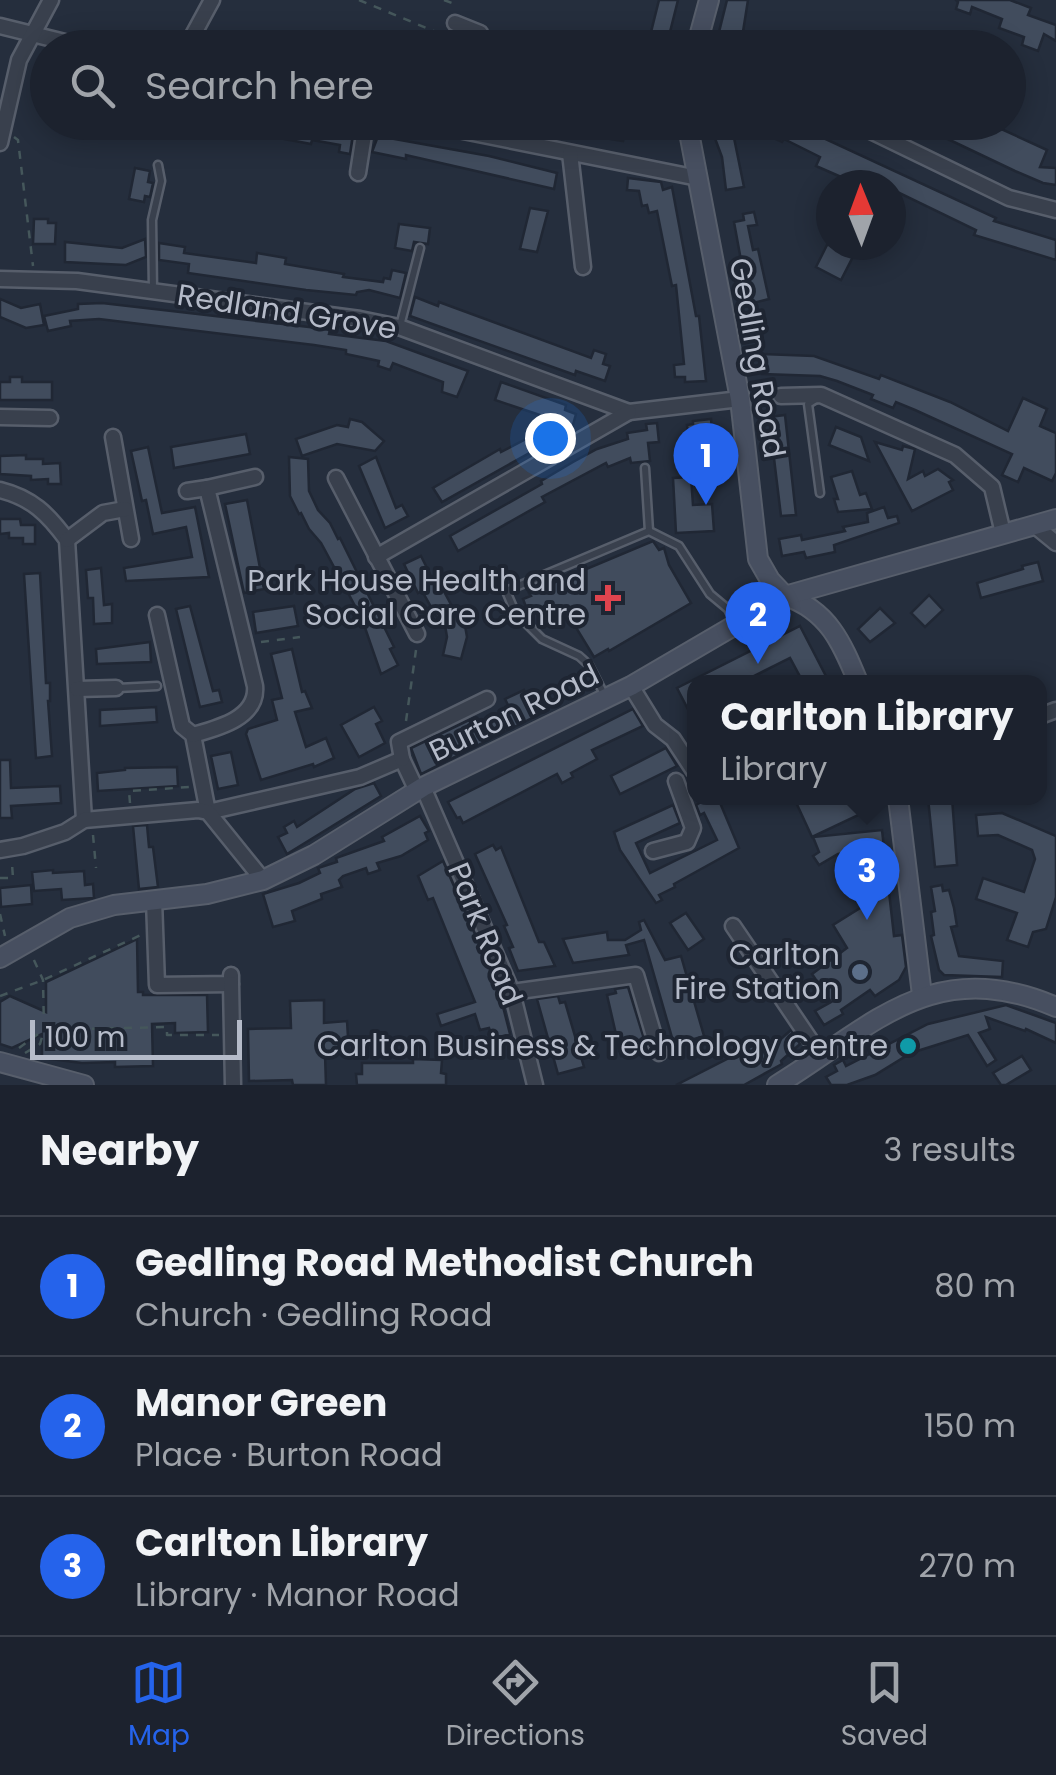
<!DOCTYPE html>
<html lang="en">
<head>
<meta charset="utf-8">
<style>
	:root { --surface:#1c222e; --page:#292f3a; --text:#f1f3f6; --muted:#a0a4aa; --line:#3a3f4a; --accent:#2563eb }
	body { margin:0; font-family:Poppins,sans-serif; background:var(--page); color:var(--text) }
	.compass { position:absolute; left:816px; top:170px; width:90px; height:90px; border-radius:50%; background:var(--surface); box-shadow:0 5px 25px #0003; rotate:359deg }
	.scale { position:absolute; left:30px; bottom:25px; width:212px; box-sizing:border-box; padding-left:10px; border:5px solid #b5bbc9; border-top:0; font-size:28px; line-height:35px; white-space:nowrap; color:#b5bbc9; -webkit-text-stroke:8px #1e2532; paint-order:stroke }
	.you { position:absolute; left:550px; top:438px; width:35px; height:35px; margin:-25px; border:8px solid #fff; border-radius:50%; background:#1a73e8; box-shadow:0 0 0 15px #1a73e833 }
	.badge { display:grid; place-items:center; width:65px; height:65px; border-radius:50%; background:var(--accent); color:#fff; font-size:32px; font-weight:700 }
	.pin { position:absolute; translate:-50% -82px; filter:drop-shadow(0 2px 5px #0008) }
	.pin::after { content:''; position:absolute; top:52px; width:35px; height:30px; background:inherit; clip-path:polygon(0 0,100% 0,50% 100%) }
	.popup { position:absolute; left:687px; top:675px; width:360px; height:130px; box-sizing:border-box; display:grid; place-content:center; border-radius:20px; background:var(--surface); filter:drop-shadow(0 2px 8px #0005); font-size:32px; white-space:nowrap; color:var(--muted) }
	.popup b { font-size:38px; color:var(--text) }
	.popup::after { content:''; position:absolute; left:50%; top:100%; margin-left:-20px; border:20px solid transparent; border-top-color:var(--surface) }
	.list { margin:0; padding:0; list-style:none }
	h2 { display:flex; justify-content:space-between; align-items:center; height:130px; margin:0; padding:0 40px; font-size:42px }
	h2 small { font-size:32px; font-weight:400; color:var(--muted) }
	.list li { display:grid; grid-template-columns:65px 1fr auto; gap:30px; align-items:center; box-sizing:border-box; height:140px; padding:0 40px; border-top:2px solid var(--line) }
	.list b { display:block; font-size:38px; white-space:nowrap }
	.list p { margin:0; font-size:32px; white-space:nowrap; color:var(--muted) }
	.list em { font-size:32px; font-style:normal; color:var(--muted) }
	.icon { flex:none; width:55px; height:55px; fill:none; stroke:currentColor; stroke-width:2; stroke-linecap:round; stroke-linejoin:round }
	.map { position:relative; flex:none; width:1056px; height:1085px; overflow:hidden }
	.search { position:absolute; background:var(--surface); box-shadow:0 5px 25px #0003; left:30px; right:30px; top:30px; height:110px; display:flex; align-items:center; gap:25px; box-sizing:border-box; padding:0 35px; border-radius:55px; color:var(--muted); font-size:38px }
	.sheet { height:550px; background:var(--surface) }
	nav { display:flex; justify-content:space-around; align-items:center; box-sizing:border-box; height:140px; border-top:2px solid var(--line); background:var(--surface); font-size:28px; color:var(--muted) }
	nav a { display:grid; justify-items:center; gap:5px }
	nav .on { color:var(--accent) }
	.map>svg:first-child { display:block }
</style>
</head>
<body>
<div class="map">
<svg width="1056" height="1085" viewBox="0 0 1056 1085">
	<rect width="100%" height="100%" fill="#252e3d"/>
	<!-- building -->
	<g fill="#414c5d" stroke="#202734" stroke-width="2.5">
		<path d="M659,0H678L666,48H647Z"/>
		<path d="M727,0H748L742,38L763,42L762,48H715Z"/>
		<path d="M956,0H1010L1031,8L1028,15L1056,25V41L1044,34L1038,51L1022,45L1024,37L999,28L1002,19L972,7L970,14L956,9L958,2Z"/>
		<path d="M282,122H312L349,129V133L353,134L350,154L339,152L340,145L312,140L311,144L279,138Z"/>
		<path d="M546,122H656L654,136L625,132L623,141L546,128Z"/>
		<path d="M770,122H789L996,218L994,221L1056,240V260L974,235L976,230L891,189V185L868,180L866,185H846L848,180L816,166L820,157L784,139L782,142L765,134Z"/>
		<path d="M912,122H986L1047,150L1040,167L1056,168V185L1043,183L1015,171Z"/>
		<path d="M732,128L744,187L726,190L722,157L713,133Z"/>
		<path d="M378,136L489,156L557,173L554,189L406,155V159L372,152Z"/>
		<path d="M135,168L150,171L148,182L153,183L150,197L145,196L144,202L129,199Z"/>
		<path d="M628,178L661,182L663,190L672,187L696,316H699L706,381L685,382V377H675L674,365L684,364L676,285L672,286L657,211L649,213L647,205L642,206L639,191L627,190Z"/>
		<path d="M530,208L548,211L537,252L520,249Z"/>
		<path d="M754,212L757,225L748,226L753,250L758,249L769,299L749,304L734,222L744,220L743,214Z"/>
		<path d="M34,219H48V223H56L55,244H33Z"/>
		<path d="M399,224L430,228L428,244L414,242L412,251L395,248Z"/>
		<path d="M145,239L146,257L126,265L65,262V242L122,248Z"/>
		<path d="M159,243L185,247L184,253L256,263L257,253L286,258L285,264L344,274L343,277L383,282L384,278L390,279L392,270L406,273L400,298L369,290L357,292L356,295L306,290L188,273L189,264L159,260Z"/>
		<path d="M827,245H859L841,280L816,267Z"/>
		<path d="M415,297L438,306L439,302L591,358L594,350L606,354L603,364L610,366L605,381L576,371L575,375L410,316Z"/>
		<path d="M0,299L21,308L40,304L44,325L26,328L0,317Z"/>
		<path d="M102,303L309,327L330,330L329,334L386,341L468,371L457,397L442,392L443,382L393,363L390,370L378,366L379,361L346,354V350L314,345L99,319L70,321L71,326L48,331L44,316L78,309V304Z"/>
		<path d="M762,354L814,356L879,379L881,375L950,402L1008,431L1023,398L1047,409L1040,426L1056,433V473L1052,481L1024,468L1018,482L1002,475L1012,454L915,410L896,402L893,408L871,399L873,395L837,381L820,376L762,374Z"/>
		<path d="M10,377H22V382H52V400H0V382H10Z"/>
		<path d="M501,382L566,405L565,410L576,414L571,432L544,423L546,417L495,400Z"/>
		<path d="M785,415L796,515L781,516L769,417Z"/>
		<path d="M350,419L362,422L384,441L375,451L337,444L302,456L296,439L337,425L348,427Z"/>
		<path d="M711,419L715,456L697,458L695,442H689L687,425L693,424V421Z"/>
		<path d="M657,423L659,442L648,443L650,461L631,463L630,458L608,467L606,463L542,497L545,502L458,551L450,536L542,484L541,481L573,462L597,449L628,439L627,433L647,430L646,424Z"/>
		<path d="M549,427L542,446L442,502L433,488L500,449L501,452Z"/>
		<path d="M836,427L861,437L869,461L829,445Z"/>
		<path d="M246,434L250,454L174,468L171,447Z"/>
		<path d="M875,442L902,450L903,446L915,449L908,479L923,471L925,476L938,469L953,480L949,482L953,490L912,511Z"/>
		<path d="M148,447L162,513L195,507L209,577L126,581L124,568L192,557L186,527L153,534L146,500L142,501L131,451Z"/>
		<path d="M26,455V459H43V464L60,463L61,484H48V479L31,480V476L0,474V456Z"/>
		<path d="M289,457L308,459L309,491L318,510L330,523L338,539L340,538L394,647L390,649L398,665L381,674L362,619L321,543L309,529L301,513L299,514L290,496Z"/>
		<path d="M376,457L396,508L402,505L408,516L385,528L359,466Z"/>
		<path d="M852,471L860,495L866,493L872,509L838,512L834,499H838L831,477Z"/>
		<path d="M691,477L693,505L712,504L714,531L676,533L673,478Z"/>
		<path d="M247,500L264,589L244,593L225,504Z"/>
		<path d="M884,507L888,518L897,516L899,523L834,545L835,552L806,558L804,552L782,556L779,539L801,535L802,540L845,531L843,527L868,522L867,513Z"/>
		<path d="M0,519H20L21,525H35V544H23V538H9V533L0,534Z"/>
		<path d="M653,541L659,550L664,548L669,565L691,603L609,651L608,649L594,657L566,611L541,622L535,609L528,612L523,599L531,596L529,593Z"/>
		<path d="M421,556L437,588L441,586L460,621L464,620L467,637L461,659L443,655L447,637L444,619L439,621L422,591L418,593L404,564Z"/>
		<path d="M1038,562L1043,581L981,598L977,583L1023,569L1022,566Z"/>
		<path d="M101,568L104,605L112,604V623L94,624L93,598H88L86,570Z"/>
		<path d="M40,573L46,683H50V701H48L52,756L36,758L24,574Z"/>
		<path d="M929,595L943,610L925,627L911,613Z"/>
		<path d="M190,606L213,691L219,690L222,702L200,707L176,609Z"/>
		<path d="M294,606L298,626L256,633L253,612Z"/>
		<path d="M880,608L895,623L870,642L858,629Z"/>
		<path d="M800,626L829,682H803L790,658L742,682H694V721L677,688Z"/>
		<path d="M150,642L151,662L97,664L96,649Z"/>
		<path d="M292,649L302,692L305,691L312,708L295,712L306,747L326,738L334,758L314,767L313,764L261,780L246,734L248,729L277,720L272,700L282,698L271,654Z"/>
		<path d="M524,690L532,706L543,700L548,710L421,774L411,748L469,720L473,728L510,709L505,699Z"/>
		<path d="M156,707L157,722L100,726V710Z"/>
		<path d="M374,707L382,721L376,724L385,743L359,757L341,725Z"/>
		<path d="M633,709L643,726L592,750L597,759L571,773L573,777L562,783L557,774L463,823L460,817L457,818L448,802Z"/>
		<path d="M666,748L677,766L620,794L611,776Z"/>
		<path d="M231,752L238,785L218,789L211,756Z"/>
		<path d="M0,760H10L11,788L60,786L61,803L11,806L12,818H0Z"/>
		<path d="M177,767L178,786L98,791L97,773L125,770V768Z"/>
		<path d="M374,783L381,796L287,854L278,837L287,833L284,827L294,821L297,827L355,789Z"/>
		<path d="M699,798H718L739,848L674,884L675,887L659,895L662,900L656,903L620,850L614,832L673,805L680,823L636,843L650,873L717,840L704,813L700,815L696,805L701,802Z"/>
		<path d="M794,798H861L867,811L812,837Z"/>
		<path d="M928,798H952L957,865L935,867Z"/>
		<path d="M1002,813L1056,836V897L1046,929L1033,932L1028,947L1007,940L1017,913L976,899L983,878L1024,892L1035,859L1032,850L998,835L978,836L976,815Z"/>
		<path d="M420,816L429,831L425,833L428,840L401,856L377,863L380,870L368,874L366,868L343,876L339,880L342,887L321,894L322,899L292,911L295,921L273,927L263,894L299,883L320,873L318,868L337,862L336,858L384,841L382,837Z"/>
		<path d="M147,825L149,847H153L158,887L139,889L133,826Z"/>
		<path d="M882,830L894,936L902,935L906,967L899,980L875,996L870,990L841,1010L843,1014L824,1025L815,1011L831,1002L812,974L847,948L833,925L868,903L862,851L838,854L819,865L813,856L819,852L813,837Z"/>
		<path d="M493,845L496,850L501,847L539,942H544L555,966L518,971L509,948L513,947L504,926L507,925L475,854Z"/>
		<path d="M443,861L498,987L510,1034L493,1039L489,1028L480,1030L475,1014L441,1026L437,1014L475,1002L433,898L428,900L418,876Z"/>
		<path d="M53,870V873L84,871L85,885L93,884L94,898L62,900L61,889L34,891L32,872Z"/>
		<path d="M31,885L32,904L1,907L0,888Z"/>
		<path d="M942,885L943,891L949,890L954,908L957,926L951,927L959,956L1003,961L1002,977L944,975L939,970L931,936L934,935L931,912L935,911L931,887Z"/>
		<path d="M686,913L704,939L688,950L670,923Z"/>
		<path d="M644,920L665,960L681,956L704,1036L694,1039L695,1042L675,1048L644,940L626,945L629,955L573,963L563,939L607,932L608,940H625L641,930L639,922Z"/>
		<path d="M137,939L138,992H143V995H207L208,1032L175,1033V1023L152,1024L153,1066L115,1067V1062L82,1063L42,1058V1034L12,1048L0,1044V1002L10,996L46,1012V982Z"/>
		<path d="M628,987L648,1052L621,1056L607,995L616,993L615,989Z"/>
		<path d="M558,996L560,1003L565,1002L584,1067L558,1074L537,999Z"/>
		<path d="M324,1000V1023L347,1021L349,1053L325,1054L326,1085H293L292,1080L249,1081L248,1029L291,1028L290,1001Z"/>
		<path d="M1006,1005L1056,1023V1043L1026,1029L1025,1031L986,1017L990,1029L979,1033L996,1060L987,1066L968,1035L911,1053L875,1075L847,1085H831L826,1077L837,1071L834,1065L843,1060L846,1066L928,1024Z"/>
		<path d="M791,1030L800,1044L781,1061L782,1064L744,1085H676L768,1038L773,1046Z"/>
		<path d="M1022,1056L1031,1070L1006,1085H1001L993,1073Z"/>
		<path d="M413,1059L442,1060L441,1073L446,1074V1085H357L356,1074H362V1063H413Z"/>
	</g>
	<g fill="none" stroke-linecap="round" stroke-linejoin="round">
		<defs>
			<g id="lane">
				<path d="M153,290L152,220L161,181L158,165"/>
				<path d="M400,326L420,248"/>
				<path d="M816,399L808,404L820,493"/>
				<path d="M645,468L649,531"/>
				<path d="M118,688L157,686"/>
				<path d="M606,698L589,665L579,656L542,639L515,612L506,591L649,531L679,546L710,594L728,609L735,623"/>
			</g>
			<g id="street">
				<path d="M455,23L480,33L476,48"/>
				<path d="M0,26L89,48"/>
				<path d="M186,48L212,0"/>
				<path d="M418,122L698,178"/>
				<path d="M852,122L1009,198L1056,210"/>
				<path d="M0,143L19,60L51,0"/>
				<path d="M570,153L583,267"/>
				<path d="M358,173L366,122"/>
				<path d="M0,279L77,281L360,319L399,327L629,412L740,399"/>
				<path d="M781,396L821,395L955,455L992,487L1003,533"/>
				<path d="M0,417L50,418"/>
				<path d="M113,437L131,539"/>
				<path d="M336,478L417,634"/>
				<path d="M0,490C32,498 48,514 67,540L84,820"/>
				<path d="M187,491L207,488"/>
				<path d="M1034,525L1056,543"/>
				<path d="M67,540L103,513L125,509"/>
				<path d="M376,557L629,412"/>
				<path d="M157,615L182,726L193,735L208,812L360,777L402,759L417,791"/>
				<path d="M631,686L655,725L673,739L694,771"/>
				<path d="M77,689L116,688"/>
				<path d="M1040,716L1056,710"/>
				<path d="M193,735C218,728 258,718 255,686L207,488L255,477"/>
				<path d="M402,759L399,742L487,699"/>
				<path d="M423,787L512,992L535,1085"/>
				<path d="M0,850L23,846L65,832L84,820L198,810L208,812L263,880"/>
				<path d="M653,851L687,842L693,828L676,781"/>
				<path d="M154,900L157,985L231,984V975"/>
				<path d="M733,926L821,1056"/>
				<path d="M231,984L233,1085"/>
				<path d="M512,992L636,975L659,1053"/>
			</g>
			<g id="secondary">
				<path d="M696,48L709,0"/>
				<path d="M687,122L740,399L758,559L770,580L785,596"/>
				<path d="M785,596C828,610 842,643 858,682"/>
				<path d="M898,798L922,995"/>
				<path d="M0,958L70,918L114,905L207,894L263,880L314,855L423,787L631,686L785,596L1056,519"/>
				<path d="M0,1062L84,1085"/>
				<path d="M777,1085C873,1026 933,954 1056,1007"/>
			</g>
		</defs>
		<!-- lane casing -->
		<use href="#lane" stroke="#575e6b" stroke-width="11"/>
		<!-- street casing -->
		<use href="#street" stroke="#575e6b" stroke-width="19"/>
		<!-- secondary casing -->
		<use href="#secondary" stroke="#575e6b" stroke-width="22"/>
		<!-- path -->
		<g stroke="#45575b" stroke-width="2.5" stroke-dasharray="8 8" stroke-linecap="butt">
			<path d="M359,0L465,44"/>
			<path d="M444,0L452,3"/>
			<path d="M14,137L18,140L33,266"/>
			<path d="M261,642L300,637"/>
			<path d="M406,721L416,650"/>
			<path d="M130,803L129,791L190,787"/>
			<path d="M93,835L96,868"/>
			<path d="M0,878H13L12,864"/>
			<path d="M0,914L5,936"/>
			<path d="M0,996L43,980L141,935"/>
			<path d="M44,1030L167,1027V1035H219"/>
			<path d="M19,1048L38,1034"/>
			<path d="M25,1053L40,1044L44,1030L43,980L33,958"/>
		</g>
		<!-- lane -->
		<use href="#lane" stroke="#39404d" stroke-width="6"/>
		<!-- street -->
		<use href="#street" stroke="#39404d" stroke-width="14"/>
		<!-- secondary -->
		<use href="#secondary" stroke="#474f60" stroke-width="18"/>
	</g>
	<!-- markers -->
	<path fill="#e0444e" stroke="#1e2532" stroke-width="4" d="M603 583h10v10h10v10h-10v10h-10v-10h-10v-10h10z"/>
	<circle fill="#5c6f8a" stroke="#1e2532" stroke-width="4" cx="860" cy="972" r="10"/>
	<circle fill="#0f9aa8" stroke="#1e2532" stroke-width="4" cx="908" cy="1046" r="10"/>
	<g text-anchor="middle" stroke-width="8" stroke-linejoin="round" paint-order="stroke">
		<!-- street labels -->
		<g font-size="30" fill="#b5bbc9" stroke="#1e2532">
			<text transform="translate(287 312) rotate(9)" y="10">Redland Grove</text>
			<text transform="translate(757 358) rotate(80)" y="10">Gedling Road</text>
			<text transform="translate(514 713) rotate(-26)" y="10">Burton Road</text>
			<text transform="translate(485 934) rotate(68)" y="10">Park Road</text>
		</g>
		<!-- poi labels -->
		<g font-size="30" fill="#b5bbc9" stroke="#1e2532" text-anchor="end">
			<text x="586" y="591">Park House Health and<tspan x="586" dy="34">Social Care Centre</tspan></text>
			<text x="840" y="965">Carlton<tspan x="840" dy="34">Fire Station</tspan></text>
			<text x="888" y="1056">Carlton Business &amp; Technology Centre</text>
		</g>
	</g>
</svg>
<svg class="compass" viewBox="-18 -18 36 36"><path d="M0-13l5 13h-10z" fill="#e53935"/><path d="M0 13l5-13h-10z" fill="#a0a4aa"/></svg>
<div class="scale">100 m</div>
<div class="you"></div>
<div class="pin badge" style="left:706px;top:505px">1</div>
<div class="pin badge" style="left:758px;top:664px">2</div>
<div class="pin badge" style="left:867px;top:920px">3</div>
<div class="popup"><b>Carlton Library</b>Library</div>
<div class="search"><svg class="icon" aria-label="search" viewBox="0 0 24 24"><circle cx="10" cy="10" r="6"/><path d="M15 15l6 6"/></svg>Search here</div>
</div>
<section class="sheet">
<h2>Nearby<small>3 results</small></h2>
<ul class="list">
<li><span class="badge">1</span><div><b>Gedling Road Methodist Church</b><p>Church · Gedling Road</p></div><em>80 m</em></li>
<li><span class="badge">2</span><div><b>Manor Green</b><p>Place · Burton Road</p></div><em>150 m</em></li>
<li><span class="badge">3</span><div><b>Carlton Library</b><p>Library · Manor Road</p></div><em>270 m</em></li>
</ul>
</section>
<nav>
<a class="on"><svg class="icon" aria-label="map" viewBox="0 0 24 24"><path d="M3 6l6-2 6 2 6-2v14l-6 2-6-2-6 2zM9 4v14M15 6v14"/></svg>Map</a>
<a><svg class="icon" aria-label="directions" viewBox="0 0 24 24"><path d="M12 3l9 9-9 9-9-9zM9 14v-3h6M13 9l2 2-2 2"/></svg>Directions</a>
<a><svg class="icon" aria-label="saved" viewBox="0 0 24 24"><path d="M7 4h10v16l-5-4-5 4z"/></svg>Saved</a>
</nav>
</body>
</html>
